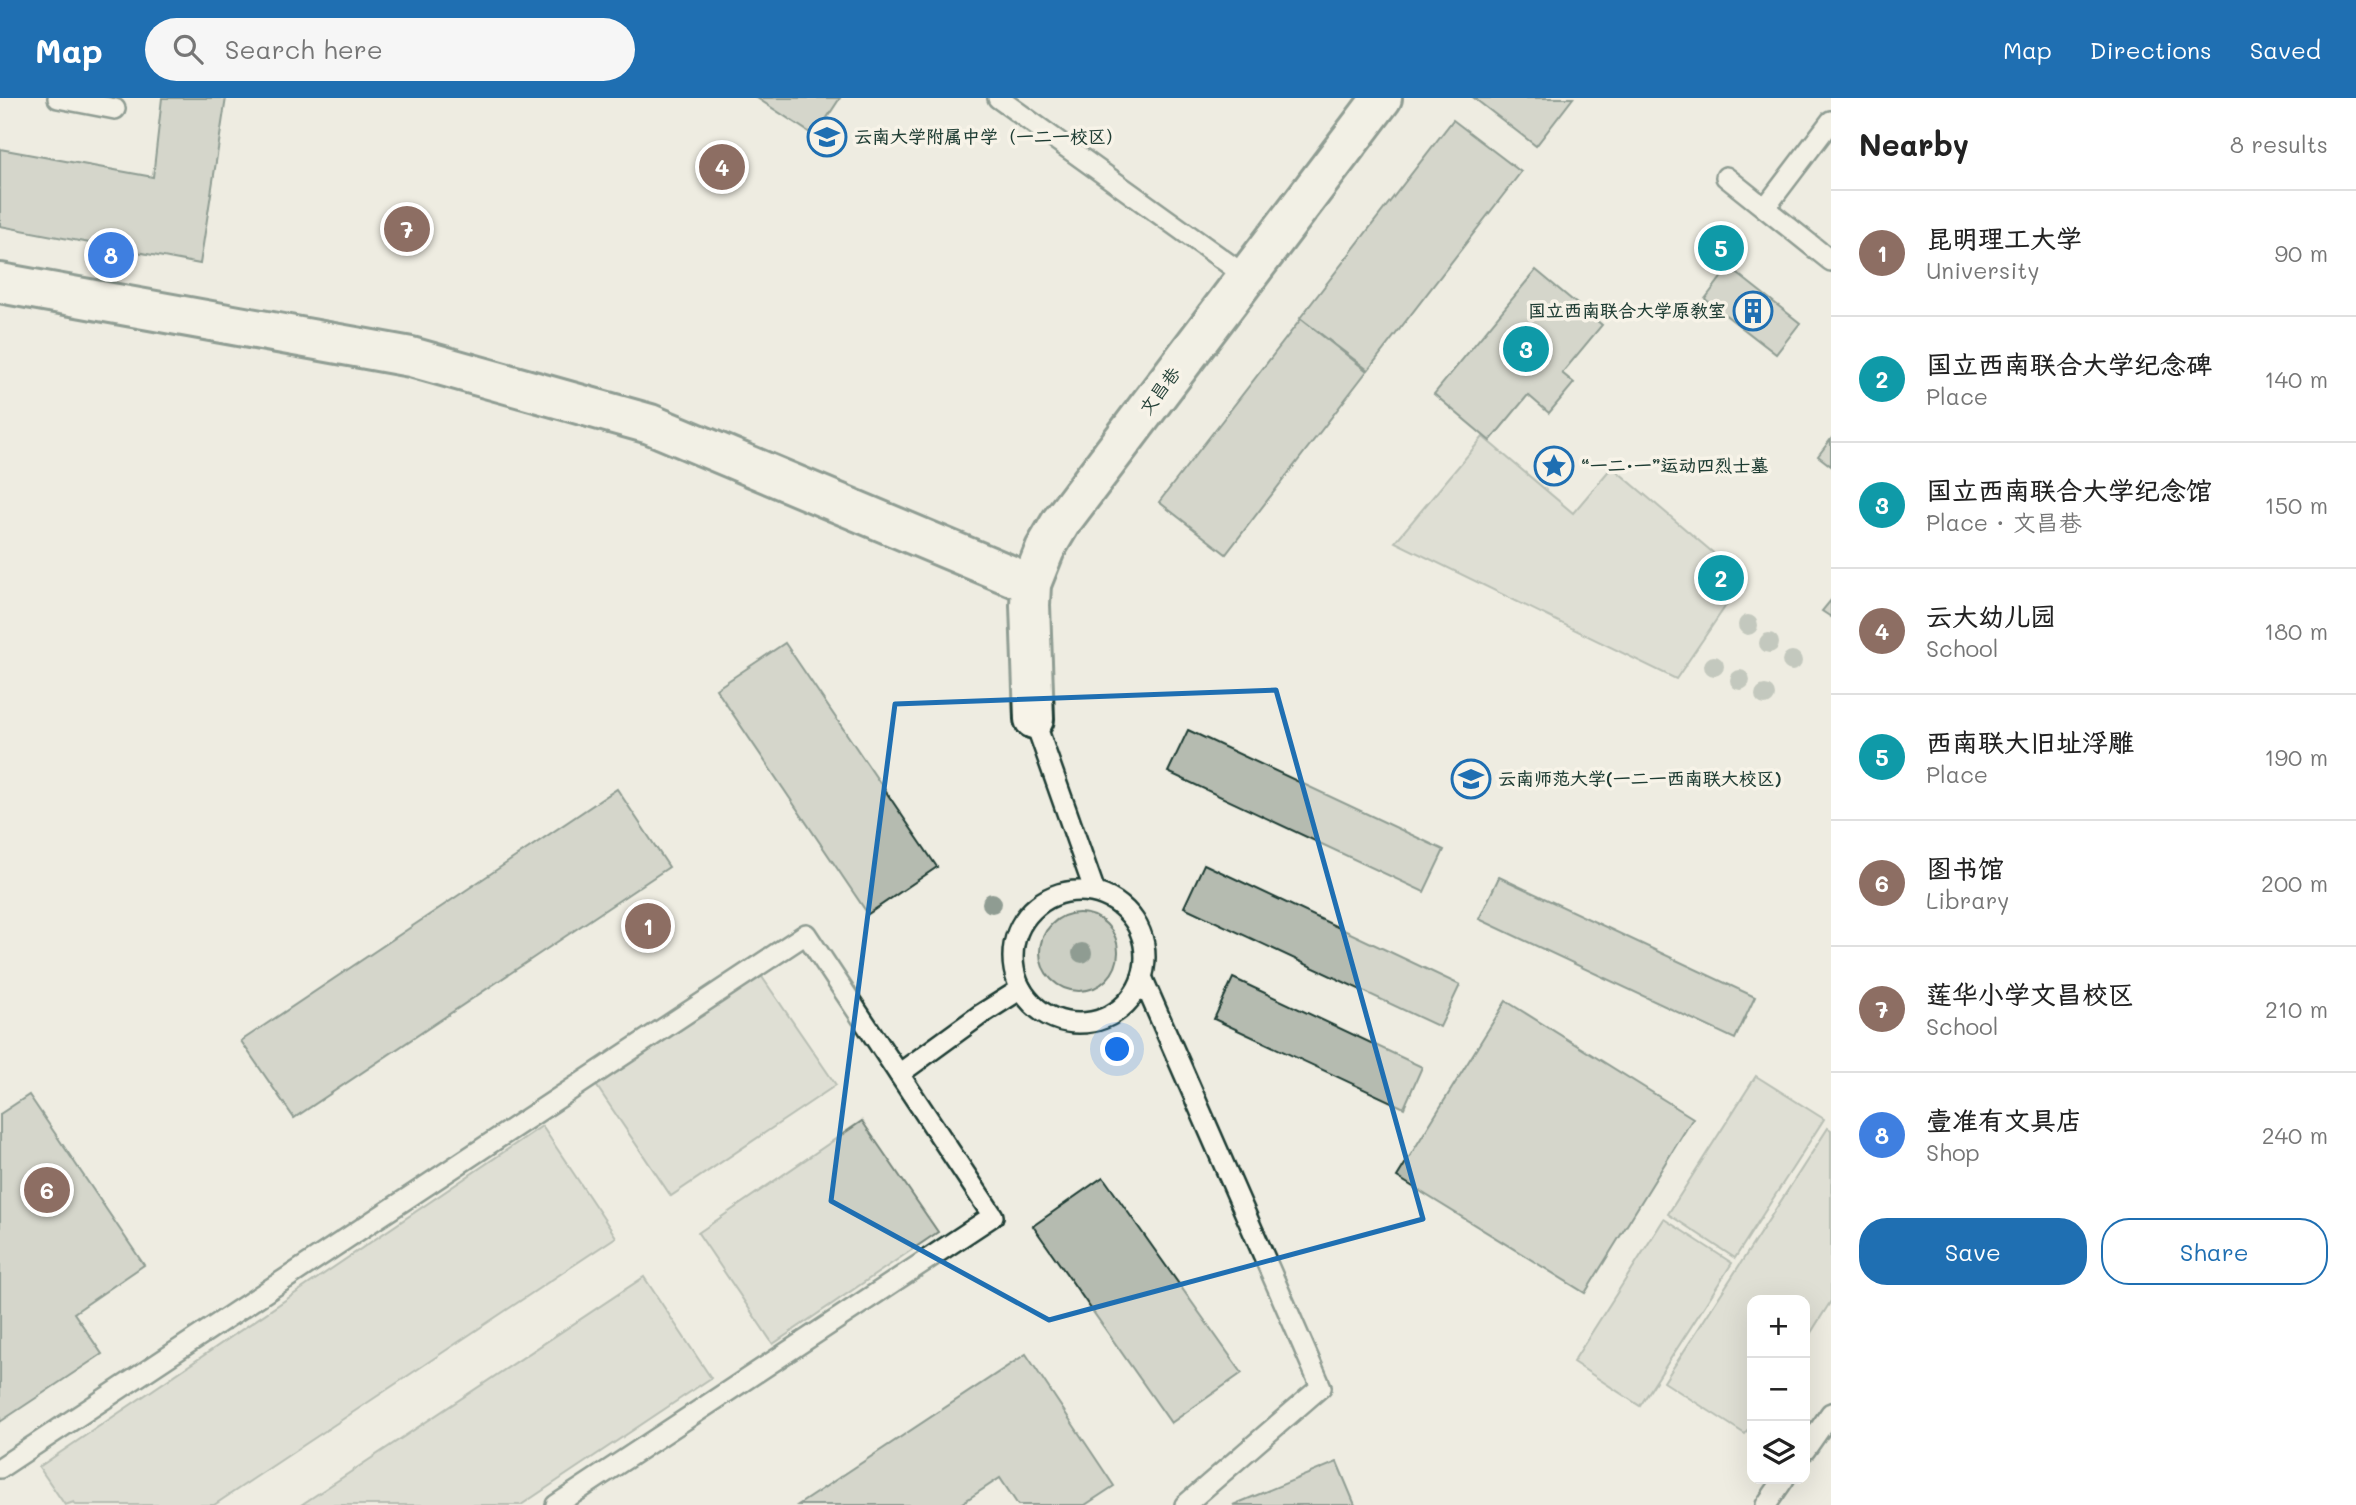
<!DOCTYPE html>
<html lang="en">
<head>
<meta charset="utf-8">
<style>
	:root { --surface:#fff; --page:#f6f6f6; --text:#222; --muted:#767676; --line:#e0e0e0; --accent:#1f6fb2 }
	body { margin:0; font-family:Mali,"LXGW WenKai TC",sans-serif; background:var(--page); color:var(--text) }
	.controls { position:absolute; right:21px; bottom:21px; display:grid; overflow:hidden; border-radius:14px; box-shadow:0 7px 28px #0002 }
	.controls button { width:63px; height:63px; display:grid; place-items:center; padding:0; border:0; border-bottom:2px solid var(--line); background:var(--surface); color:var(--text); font:35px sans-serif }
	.you { position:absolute; left:1118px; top:952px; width:24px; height:24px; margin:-18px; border:5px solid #fff; border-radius:50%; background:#1a73e8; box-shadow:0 0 0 10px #1a73e833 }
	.badge { display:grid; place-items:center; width:46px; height:46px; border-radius:50%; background:var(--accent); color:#fff; font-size:23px; font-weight:700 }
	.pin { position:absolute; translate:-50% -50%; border:4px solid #fff; box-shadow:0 2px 7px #0006 }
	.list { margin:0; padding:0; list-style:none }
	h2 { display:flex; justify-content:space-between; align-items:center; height:91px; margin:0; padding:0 28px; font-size:30px }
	h2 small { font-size:23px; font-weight:400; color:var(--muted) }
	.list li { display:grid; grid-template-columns:46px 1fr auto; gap:21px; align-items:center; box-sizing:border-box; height:126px; padding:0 28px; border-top:2px solid var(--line) }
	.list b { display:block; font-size:26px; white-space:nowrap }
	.list p { margin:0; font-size:23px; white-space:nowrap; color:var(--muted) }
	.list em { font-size:23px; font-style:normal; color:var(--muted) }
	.actions { display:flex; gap:14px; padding:21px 28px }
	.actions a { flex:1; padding:16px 0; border:2px solid var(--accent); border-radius:28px; text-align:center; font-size:24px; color:var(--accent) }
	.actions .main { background:var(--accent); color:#fff }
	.icon { flex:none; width:38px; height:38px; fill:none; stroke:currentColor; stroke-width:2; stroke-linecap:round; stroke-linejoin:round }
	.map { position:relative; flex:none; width:1831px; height:1407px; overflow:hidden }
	header { display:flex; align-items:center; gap:42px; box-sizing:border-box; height:98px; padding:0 35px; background:var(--accent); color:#fff }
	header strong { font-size:33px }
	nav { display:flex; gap:38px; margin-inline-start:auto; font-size:24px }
	.search { width:490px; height:63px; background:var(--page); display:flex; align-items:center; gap:18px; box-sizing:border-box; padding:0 24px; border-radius:38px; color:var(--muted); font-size:26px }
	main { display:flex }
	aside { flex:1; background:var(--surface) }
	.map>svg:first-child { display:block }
</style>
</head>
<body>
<header>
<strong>Map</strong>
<div class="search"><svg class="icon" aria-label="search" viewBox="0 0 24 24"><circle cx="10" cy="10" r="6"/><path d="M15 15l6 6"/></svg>Search here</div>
<nav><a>Map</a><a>Directions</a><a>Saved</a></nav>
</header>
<main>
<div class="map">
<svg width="1831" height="1407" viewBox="0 0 1831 1407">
	<rect width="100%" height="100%" fill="#eeece1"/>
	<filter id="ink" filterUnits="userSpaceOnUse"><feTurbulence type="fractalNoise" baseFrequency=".0143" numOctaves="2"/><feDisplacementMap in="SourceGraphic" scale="14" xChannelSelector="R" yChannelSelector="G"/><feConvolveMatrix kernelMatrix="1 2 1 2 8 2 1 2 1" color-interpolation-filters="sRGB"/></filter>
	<g filter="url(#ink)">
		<!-- green -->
		<g fill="#cccfc4" stroke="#76867c" stroke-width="2">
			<path d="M1483,339L1573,415L1612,369L1744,481L1676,581L1395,444Z"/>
			<circle cx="1079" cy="854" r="39"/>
			<path d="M760,876L836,987L671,1098L596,987Z"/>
			<path d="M1756,978L1824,1021L1735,1160L1668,1116Z"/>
			<path d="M862,1023L938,1134L773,1246L698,1135Z"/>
			<path d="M542,1028L616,1139L214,1407H76L74,1404L65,1407L39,1369Z"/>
			<path d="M1828,1030L1831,1032V1203L1805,1244V1202H1752V1326L1745,1336L1664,1284Z"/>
			<path d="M1664,1121L1732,1165L1640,1308L1573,1264Z"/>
			<path d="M644,1179L711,1280L521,1407H301Z"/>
		</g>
		<!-- building -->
		<g fill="#b5bbb0" stroke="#1f3d34" stroke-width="2">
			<path d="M162,0H226L200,166L0,128V51L153,79Z"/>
			<path d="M757,0H840L815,38Z"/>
			<path d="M1474,0H1573L1536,48Z"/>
			<path d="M1453,22L1521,74L1368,272L1300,220Z"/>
			<path d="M1729,169L1800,225L1776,256L1705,201Z"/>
			<path d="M1536,172L1602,227L1562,275L1574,285L1549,315L1528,297L1490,343L1434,296Z"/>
			<path d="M1301,221L1367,273L1226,456L1159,404Z"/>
			<path d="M1831,341V368L1818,358Z"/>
			<path d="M1831,502V519L1822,513Z"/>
			<path d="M785,545L937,769L868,816L716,591Z"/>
			<path d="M1188,632L1444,752L1424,794L1168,674Z"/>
			<path d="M617,691L669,769L294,1020L241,943Z"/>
			<path d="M1204,766L1460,887L1440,929L1184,809Z"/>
			<path d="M1499,779L1755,899L1735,941L1479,821Z"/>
			<path d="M1233,880L1422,969L1404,1010L1214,921Z"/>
			<path d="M1506,903L1693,1020L1585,1195L1397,1079Z"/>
			<path d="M29,997L144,1167L74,1215L102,1256L0,1324V1016Z"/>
			<path d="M1103,1079L1242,1275L1171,1325L1033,1128Z"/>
			<path d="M1026,1256L1114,1388L1085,1407H1018L1000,1380L959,1407H798Z"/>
			<path d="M1337,1364L1355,1407H1233Z"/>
		</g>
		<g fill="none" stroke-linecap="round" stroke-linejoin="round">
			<defs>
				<g id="service">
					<path d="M58,0L115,11"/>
					<path d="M998,0L1247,179"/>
					<path d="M1726,79L1831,163"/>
					<path d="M1765,110L1831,23"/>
					<path d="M1034,621L1095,794"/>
					<circle cx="1079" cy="859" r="66"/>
					<path d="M1142,879L1321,1289L1185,1407"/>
					<path d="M899,976L980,917L1021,891"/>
					<path d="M1805,1352L1831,1315"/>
					<path d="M0,1370L806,836L993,1118L556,1407"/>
					<path d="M1766,1407L1784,1381"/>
				</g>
				<g id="minor">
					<path d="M0,185L411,259L650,326L1031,486"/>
					<path d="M1034,621L1030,507L1031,486L1045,451L1061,424L1382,0"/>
				</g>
			</defs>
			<!-- service casing -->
			<use href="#service" stroke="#1f3d34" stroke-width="24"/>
			<!-- minor casing -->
			<use href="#minor" stroke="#1f3d34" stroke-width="44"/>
			<!-- service -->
			<use href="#service" stroke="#f7f3e8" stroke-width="19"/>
			<!-- minor -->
			<use href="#minor" stroke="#f7f3e8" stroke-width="38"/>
		</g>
		<!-- trees -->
		<g fill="#8f9c92">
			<circle cx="1748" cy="527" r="10"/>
			<circle cx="1769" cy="545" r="10"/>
			<circle cx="1792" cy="563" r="10"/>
			<circle cx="1714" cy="568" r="10"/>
			<circle cx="1740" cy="582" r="10"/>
			<circle cx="1765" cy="597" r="10"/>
			<circle cx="992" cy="805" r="10"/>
			<circle cx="1082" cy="855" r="10"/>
		</g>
	</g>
	<!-- marked area -->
	<path d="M0 0H1831V1407H0ZM1276,592L1423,1121L1049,1222L831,1103L895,606Z" fill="#eeece1" fill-opacity=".55" fill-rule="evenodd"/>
	<path fill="none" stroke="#1f6fb2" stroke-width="5" stroke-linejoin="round" d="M1276,592L1423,1121L1049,1222L831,1103L895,606Z"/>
	<!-- icons -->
	<defs>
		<symbol id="school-ring" viewBox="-11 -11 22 22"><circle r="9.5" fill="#f7f3e8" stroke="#1f6fb2" stroke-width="1.5"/><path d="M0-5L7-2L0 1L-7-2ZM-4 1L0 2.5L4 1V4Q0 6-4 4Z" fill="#1f6fb2"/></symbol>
		<symbol id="building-ring" viewBox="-11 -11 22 22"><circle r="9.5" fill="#f7f3e8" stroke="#1f6fb2" stroke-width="1.5"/><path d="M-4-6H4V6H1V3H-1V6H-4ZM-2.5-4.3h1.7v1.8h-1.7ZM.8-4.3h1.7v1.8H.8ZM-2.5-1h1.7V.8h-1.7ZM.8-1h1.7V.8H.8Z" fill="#1f6fb2"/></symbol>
		<symbol id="sight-ring" viewBox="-11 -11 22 22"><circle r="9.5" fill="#f7f3e8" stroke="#1f6fb2" stroke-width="1.5"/><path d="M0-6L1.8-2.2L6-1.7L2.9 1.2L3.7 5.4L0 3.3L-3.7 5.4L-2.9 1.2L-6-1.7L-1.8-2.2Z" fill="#1f6fb2"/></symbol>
		<symbol id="university-ring" viewBox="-11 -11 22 22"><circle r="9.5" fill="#f7f3e8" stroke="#1f6fb2" stroke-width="1.5"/><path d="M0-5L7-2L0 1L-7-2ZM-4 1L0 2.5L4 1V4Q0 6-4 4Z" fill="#1f6fb2"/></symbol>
	</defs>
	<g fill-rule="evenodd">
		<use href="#school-ring" x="805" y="17" width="44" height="44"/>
		<use href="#building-ring" x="1731" y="191" width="44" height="44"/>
		<use href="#sight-ring" x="1532" y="346" width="44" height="44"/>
		<use href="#university-ring" x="1449" y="659" width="44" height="44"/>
	</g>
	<g text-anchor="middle" stroke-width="7" stroke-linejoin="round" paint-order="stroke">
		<!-- poi labels -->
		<g font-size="18" font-weight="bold" fill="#1f3d34" stroke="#f7f3e8" text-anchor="start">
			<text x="854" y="45">云南大学附属中学（一二一校区）</text>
			<text x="1726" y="219" text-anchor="end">国立西南联合大学原教室</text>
			<text x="1581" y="374">“一二·一”运动四烈士墓</text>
			<text x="1498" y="687">云南师范大学(一二一西南联大校区)</text>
		</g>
		<!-- street labels -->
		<g font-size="18" fill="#1f3d34" stroke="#f7f3e8">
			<text transform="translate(1160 293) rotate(-53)" y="6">文昌巷</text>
		</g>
	</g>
</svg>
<div class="controls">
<button>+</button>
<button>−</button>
<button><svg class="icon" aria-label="layers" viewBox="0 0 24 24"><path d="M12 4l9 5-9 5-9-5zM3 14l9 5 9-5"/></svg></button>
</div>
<div class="you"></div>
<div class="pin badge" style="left:648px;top:828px;background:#8d6e63">1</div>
<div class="pin badge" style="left:1721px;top:480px;background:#0f9aa8">2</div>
<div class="pin badge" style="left:1526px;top:251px;background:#0f9aa8">3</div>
<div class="pin badge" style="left:722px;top:69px;background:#8d6e63">4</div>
<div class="pin badge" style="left:1721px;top:150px;background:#0f9aa8">5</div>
<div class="pin badge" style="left:47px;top:1092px;background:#8d6e63">6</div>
<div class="pin badge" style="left:407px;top:131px;background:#8d6e63">7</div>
<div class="pin badge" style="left:111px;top:157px;background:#3f7fe0">8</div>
</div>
<aside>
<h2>Nearby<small>8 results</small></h2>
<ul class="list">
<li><span class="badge" style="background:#8d6e63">1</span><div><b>昆明理工大学</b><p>University</p></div><em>90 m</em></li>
<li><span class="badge" style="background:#0f9aa8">2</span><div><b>国立西南联合大学纪念碑</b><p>Place</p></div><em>140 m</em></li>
<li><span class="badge" style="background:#0f9aa8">3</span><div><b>国立西南联合大学纪念馆</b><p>Place · 文昌巷</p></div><em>150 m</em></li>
<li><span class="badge" style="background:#8d6e63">4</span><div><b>云大幼儿园</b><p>School</p></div><em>180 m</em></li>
<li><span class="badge" style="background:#0f9aa8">5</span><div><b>西南联大旧址浮雕</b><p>Place</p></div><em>190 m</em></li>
<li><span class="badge" style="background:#8d6e63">6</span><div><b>图书馆</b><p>Library</p></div><em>200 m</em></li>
<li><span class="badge" style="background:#8d6e63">7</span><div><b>莲华小学文昌校区</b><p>School</p></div><em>210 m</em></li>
<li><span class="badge" style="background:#3f7fe0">8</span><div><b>壹准有文具店</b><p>Shop</p></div><em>240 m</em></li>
</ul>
<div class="actions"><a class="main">Save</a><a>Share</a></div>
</aside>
</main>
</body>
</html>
